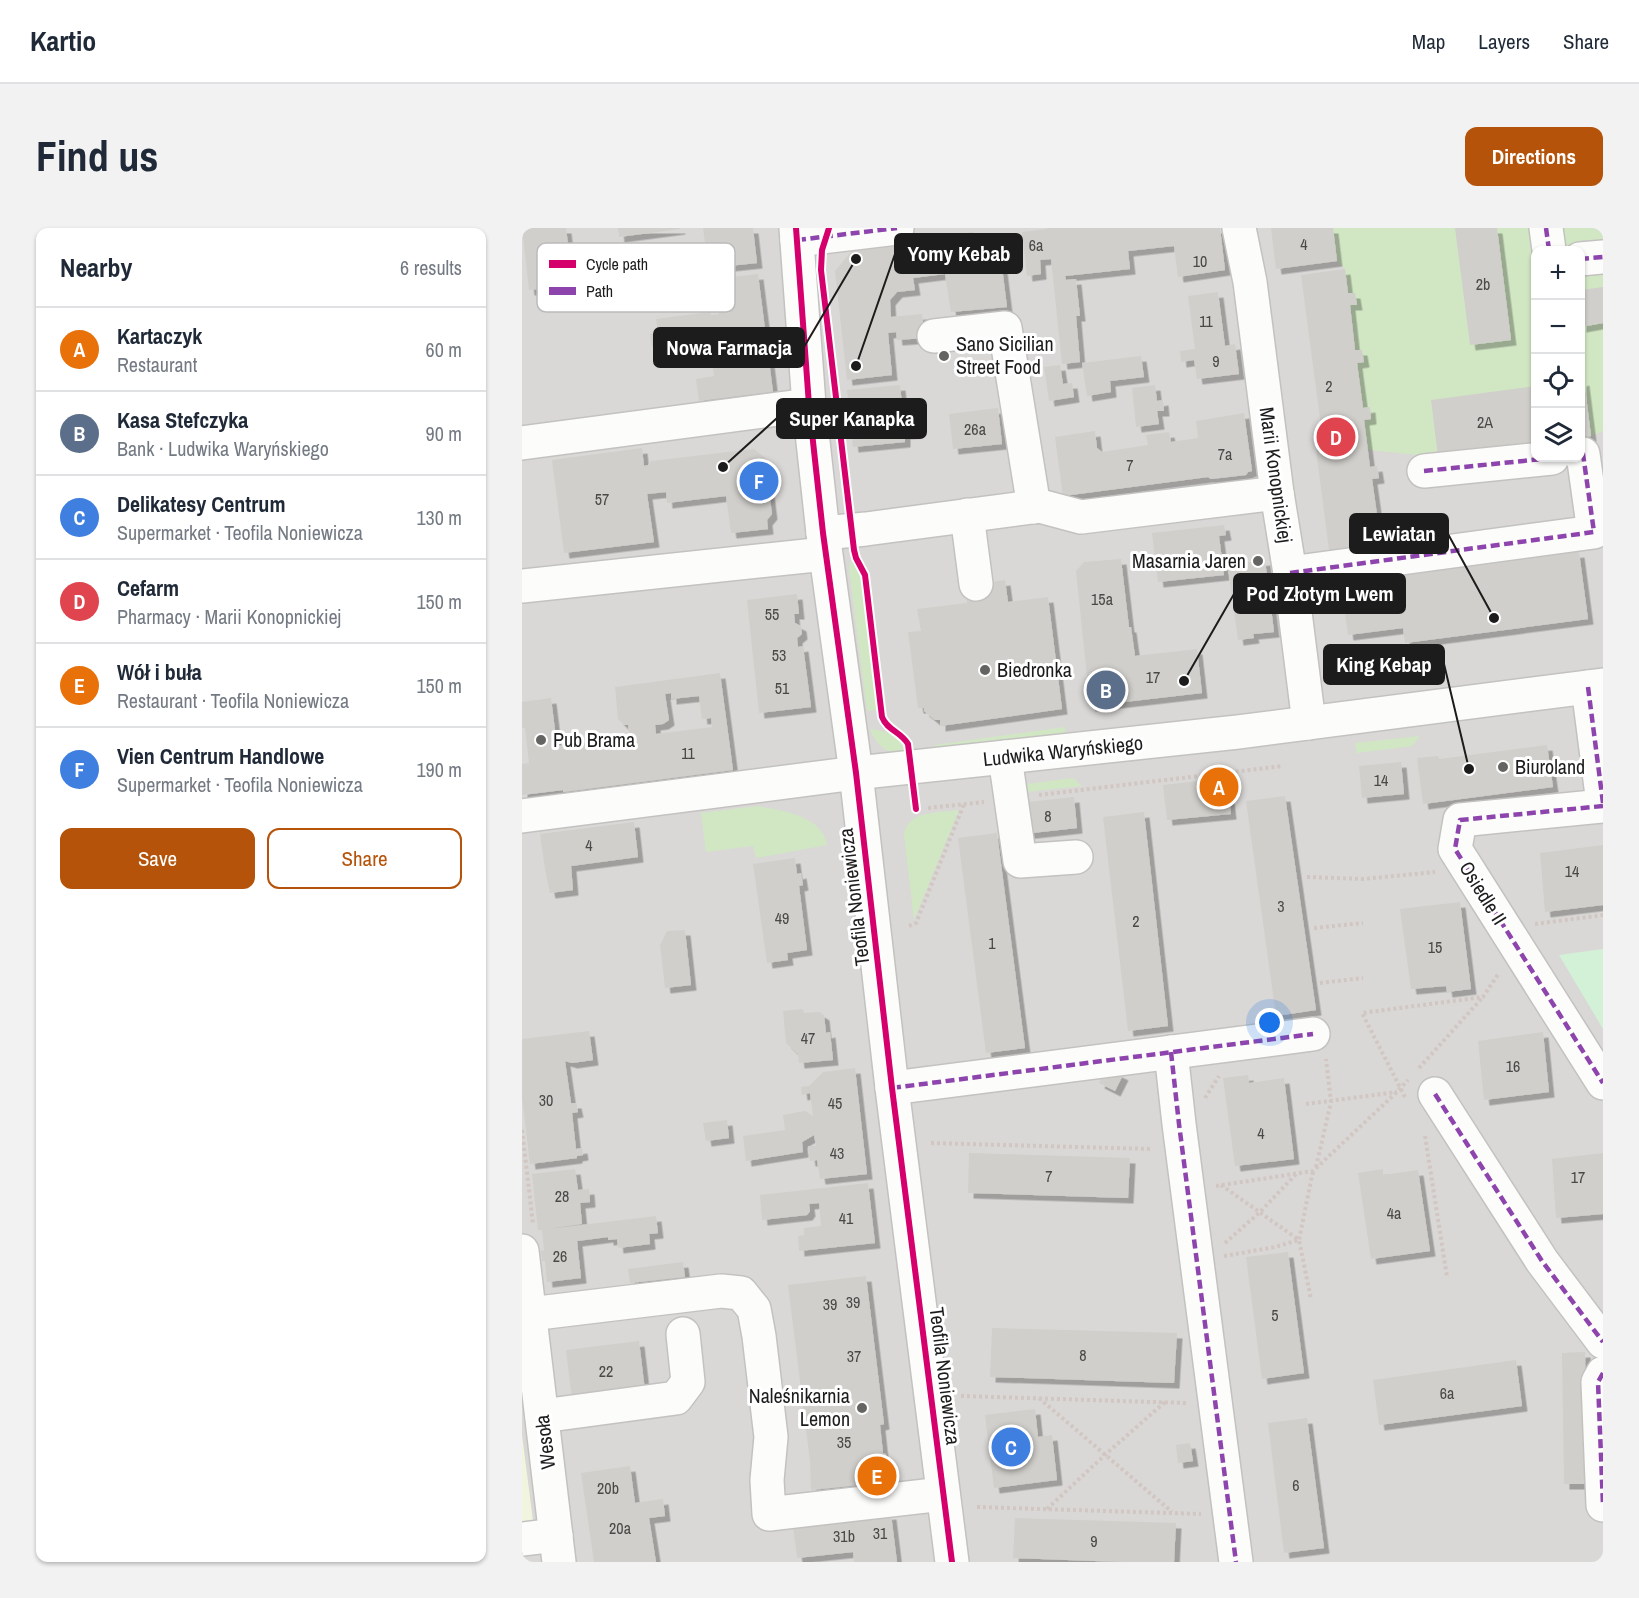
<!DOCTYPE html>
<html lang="en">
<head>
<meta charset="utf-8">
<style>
	:root { --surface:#fff; --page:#f2f2f3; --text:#1f2937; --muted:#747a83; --line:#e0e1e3; --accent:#b45309 }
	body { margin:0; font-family:"Archivo Narrow",sans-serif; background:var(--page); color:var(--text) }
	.controls { position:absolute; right:18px; top:18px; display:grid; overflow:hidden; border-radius:12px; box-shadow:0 2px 4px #0004 }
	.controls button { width:54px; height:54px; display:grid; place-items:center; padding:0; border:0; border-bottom:2px solid var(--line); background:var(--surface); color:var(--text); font:30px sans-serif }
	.you { position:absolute; left:748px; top:795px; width:21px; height:21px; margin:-15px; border:4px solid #fff; border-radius:50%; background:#1a73e8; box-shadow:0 0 0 9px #1a73e833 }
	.badge { display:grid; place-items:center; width:39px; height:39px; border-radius:50%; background:var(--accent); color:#fff; font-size:20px; font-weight:700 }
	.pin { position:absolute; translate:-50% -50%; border:3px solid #fff; box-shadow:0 2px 6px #0006 }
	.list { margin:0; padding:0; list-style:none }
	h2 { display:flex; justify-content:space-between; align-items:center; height:78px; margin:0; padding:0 24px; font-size:26px }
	h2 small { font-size:20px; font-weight:400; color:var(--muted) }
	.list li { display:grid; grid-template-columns:39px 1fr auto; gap:18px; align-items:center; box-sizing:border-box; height:84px; padding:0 24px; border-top:2px solid var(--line) }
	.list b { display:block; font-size:22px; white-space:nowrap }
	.list p { margin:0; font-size:20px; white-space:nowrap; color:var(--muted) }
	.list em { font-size:20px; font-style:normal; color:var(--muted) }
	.actions { display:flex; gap:12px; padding:18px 24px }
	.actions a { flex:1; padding:14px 0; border:2px solid var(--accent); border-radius:12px; text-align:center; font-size:21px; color:var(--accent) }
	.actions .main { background:var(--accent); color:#fff }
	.icon { flex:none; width:33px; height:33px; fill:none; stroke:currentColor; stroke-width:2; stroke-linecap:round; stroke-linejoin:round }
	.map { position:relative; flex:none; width:1081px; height:1334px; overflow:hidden; border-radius:12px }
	header { display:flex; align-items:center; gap:36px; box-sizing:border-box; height:84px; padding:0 30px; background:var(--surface); border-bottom:2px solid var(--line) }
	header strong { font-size:28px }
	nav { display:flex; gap:33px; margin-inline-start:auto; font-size:21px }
	.intro { display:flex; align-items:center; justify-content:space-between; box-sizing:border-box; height:144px; padding:0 36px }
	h1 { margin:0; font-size:42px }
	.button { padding:15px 27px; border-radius:12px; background:var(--accent); color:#fff; font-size:21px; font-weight:700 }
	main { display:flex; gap:36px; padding:0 36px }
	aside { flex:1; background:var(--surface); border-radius:12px; box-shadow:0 2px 4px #0004 }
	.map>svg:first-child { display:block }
</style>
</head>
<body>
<header>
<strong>Kartio</strong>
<nav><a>Map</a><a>Layers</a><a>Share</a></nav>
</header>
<div class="intro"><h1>Find us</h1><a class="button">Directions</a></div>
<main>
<aside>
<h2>Nearby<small>6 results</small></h2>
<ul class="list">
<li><span class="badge" style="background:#e8710a">A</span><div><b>Kartaczyk</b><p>Restaurant</p></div><em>60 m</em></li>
<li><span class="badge" style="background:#5c6f8a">B</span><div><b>Kasa Stefczyka</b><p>Bank · Ludwika Waryńskiego</p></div><em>90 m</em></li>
<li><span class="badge" style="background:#3f7fe0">C</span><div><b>Delikatesy Centrum</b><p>Supermarket · Teofila Noniewicza</p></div><em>130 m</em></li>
<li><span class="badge" style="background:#e0444e">D</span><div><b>Cefarm</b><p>Pharmacy · Marii Konopnickiej</p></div><em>150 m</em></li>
<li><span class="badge" style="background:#e8710a">E</span><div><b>Wół i buła</b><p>Restaurant · Teofila Noniewicza</p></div><em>150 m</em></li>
<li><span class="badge" style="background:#3f7fe0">F</span><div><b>Vien Centrum Handlowe</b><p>Supermarket · Teofila Noniewicza</p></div><em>190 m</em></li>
</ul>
<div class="actions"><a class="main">Save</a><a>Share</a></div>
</aside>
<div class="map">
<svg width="1081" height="1334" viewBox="0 0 1081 1334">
	<defs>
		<filter id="shadow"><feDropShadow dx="5.5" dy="5.5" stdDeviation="0" flood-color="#0004"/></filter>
	</defs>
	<rect width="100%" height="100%" fill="#eae9e4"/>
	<!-- residential -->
	<path fill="#d9d8d6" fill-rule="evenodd" d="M0,0H1081V1334H0ZM1014,22H1058V230H1014Z"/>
	<!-- education -->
	<path fill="#f2f5de" d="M0,1207L15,1324L0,1326Z"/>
	<!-- grass -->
	<g fill="#d1e7c3">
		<path d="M811,0H1081V203L1069,208L1059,210L1058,22H1014L1013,216L916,229L846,222L842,192L849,191L848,180H841L835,135L842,133L840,122H833L828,77H834L833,65H826L823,41L815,33Z"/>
		<path d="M329,333L338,347L355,482L345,483L327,340Z"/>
		<path d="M543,499V507L409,521L413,517Z"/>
		<path d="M348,501C364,503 382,507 382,527C366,527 353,516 348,501Z"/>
		<path d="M898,508L890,518L835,525L833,515Z"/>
		<path d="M551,550L560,558L494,565L490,558Z"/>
		<path d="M236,578C260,583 300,587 305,617L234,630L231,618L184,624L179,585Z"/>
		<path d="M437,582L392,692L382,606C386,582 417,585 437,582Z"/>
	</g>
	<!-- park -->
	<path fill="#d2f1d7" d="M1081,721V801L1037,727Z"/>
	<!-- building -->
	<g fill="#d1cfcb" fill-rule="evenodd" filter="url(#shadow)">
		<path d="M0,0H44L51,57L7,62Z"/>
		<path d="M96,0H158V1L97,9Z"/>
		<path d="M181,0H231L235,35L131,46L129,22L183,15Z"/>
		<path d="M525,0H698L703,42L656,49L652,18L606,23L608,41L543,48L544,52L554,51L558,88H554L558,134L540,136L529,31L518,32L519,46L505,48L500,4L525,1Z"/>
		<path d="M749,0H811L815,33L754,41Z"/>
		<path d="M933,0H975L989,112L948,117Z"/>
		<path d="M451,4V10L476,7L485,79L429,84L423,46L391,50L393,62L375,64L368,72L369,89L400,86L403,110L375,112L374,104L366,105L370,147L325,152L313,43L334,18Z"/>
		<path d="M823,41L826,65H833L835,77H828L833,122H840L842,134L835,135L841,180L848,179L849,191L842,192L848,239L855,238L857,250L850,251L860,322L809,337L794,222L802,221L779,47Z"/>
		<path d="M236,46L251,164L177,173L174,151L192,148L189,127L156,131L154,116L130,119L128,106L136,105L134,91L188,84L189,87L197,86L193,51Z"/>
		<path d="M1081,59V95L1059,99V62Z"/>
		<path d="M696,64L703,118L713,116L717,146L675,151L672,132L659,134L658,123L673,121L666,68Z"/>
		<path d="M619,128L622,149L588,153L589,164L565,168L560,135Z"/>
		<path d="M538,137L541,156L550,155L552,169L527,173L522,139Z"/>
		<path d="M1062,152L1069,208L1059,210V153Z"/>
		<path d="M378,157L381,186L392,184L394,205L383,206V214L331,219L325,162Z"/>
		<path d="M633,157L635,173L641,172L642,183H635L637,196L614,199L610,160Z"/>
		<path d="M1014,158V216L916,229L909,172Z"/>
		<path d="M476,180L480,216L431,221L427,186Z"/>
		<path d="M722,185L730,243L726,244L724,247L689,251L686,249L541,268L533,209L573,203L575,220L580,224L626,217L624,207L647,204L649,214L676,210L674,193Z"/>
		<path d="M120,220L122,238L126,237L129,233L232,221L243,230L250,286L245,292L246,301L209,305L204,268L145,275L144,264L125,266L132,314L42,325L30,232Z"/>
		<path d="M702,297L704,307L697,308L702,347L636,354L630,305Z"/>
		<path d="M1057,324L1066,391L883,415L881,400L826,407L819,356Z"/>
		<path d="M720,330L721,335L743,332L752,404L731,406L732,410L716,412L705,332Z"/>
		<path d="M599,331L607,399H609L613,428L675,421L680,465L568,478L554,343L562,334Z"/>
		<path d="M483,352L486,374L526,369L540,481L418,498V492H413L402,483V480H396L386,404L399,403L395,381L445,375L444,358Z"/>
		<path d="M275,366L277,386H272L273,395L279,398L280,406L275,410L276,419L281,418L289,479L237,485L225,372Z"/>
		<path d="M198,445L211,542L41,564V562L0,567V536L7,535L3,500H0V474L29,470L35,518L107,509L106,497H102L96,491L93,459ZM149,465V471L177,468L180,491L189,490L190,499L134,506L133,497L141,496L147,492L143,466Z"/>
		<path d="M1025,517L1031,559L901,576L895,530L916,528L917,531Z"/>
		<path d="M879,534L882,566L840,570L837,538Z"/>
		<path d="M705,550L709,586L645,592L641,557Z"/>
		<path d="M763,568L794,782L754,788L724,573Z"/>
		<path d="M552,569L555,600L501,606L497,575Z"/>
		<path d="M622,584L646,798L606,803L581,589Z"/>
		<path d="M112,594L116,629L49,638L51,662L28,665L23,641L18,606Z"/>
		<path d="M475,605L503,820L464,825L436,610Z"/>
		<path d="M1081,617V677L1023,684L1018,625Z"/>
		<path d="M273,630L275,646L279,645L281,657L277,658L285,722L265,725L266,732L245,735L231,636Z"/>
		<path d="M938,674L949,761L925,764L924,758L889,761L878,681Z"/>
		<path d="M163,702L169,757L143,760L138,717L145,703Z"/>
		<path d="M281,781L282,785L297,784L302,787L304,805L308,804L311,832L277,835L276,826L264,815L261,783Z"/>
		<path d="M67,803L71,832L50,835L43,833L49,875H54L56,884L50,885L54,921L60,920L61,927L55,928V930L8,936L0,869V811Z"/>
		<path d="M1021,804L1027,864L962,872L956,813Z"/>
		<path d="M584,839L601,847L593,863L577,855Z"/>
		<path d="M333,840L345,946L298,951L295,932L288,933L286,918H294L292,907L280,914L281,924L224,933L221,908L263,902L261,887L283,883L291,888L288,865L280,867L279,859L287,858L301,844Z"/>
		<path d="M726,847L727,855L762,850L772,931L713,938L701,850Z"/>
		<path d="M205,892L207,910L184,913L181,895Z"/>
		<path d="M447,925L608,930L606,970L446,965Z"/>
		<path d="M1081,925V986L1034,990L1030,931Z"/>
		<path d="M53,941L56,962L67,961L68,974L58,975L60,996L26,1001L134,988L136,1005L127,1006L128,1016L96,1020L95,1011L86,1012V1009L55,1013L59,1050L25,1054L23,1033H20L19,1023L22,1022L20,1002H16L10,946Z"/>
		<path d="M861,941V947L896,942L908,1023L849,1031L836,945Z"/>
		<path d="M346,955L353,1015L277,1023L276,1008L282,1007V1000L299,998L297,975L287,976L288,983L285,987L240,992L238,967Z"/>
		<path d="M766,1024L782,1145L740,1151L724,1029Z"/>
		<path d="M161,1034L163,1049L108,1055L106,1041Z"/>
		<path d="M344,1048L362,1196L358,1197L361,1225L364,1226L366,1254L289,1262L288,1233L266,1057Z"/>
		<path d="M470,1100L655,1105L652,1155L468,1149Z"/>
		<path d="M117,1113L123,1163L50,1172L44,1122Z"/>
		<path d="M1063,1124L1065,1256H1042L1040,1125Z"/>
		<path d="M994,1132L1000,1178L857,1197L851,1152Z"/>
		<path d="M513,1181L516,1209L530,1207L535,1252L472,1260L463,1187Z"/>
		<path d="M785,1190L802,1320L762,1325L746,1195Z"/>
		<path d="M668,1215L671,1233L656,1235L654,1217Z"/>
		<path d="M108,1238L113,1275L141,1271L143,1288L127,1290L134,1334H72L59,1245Z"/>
		<path d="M369,1286L375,1334H332L331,1324L275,1330L271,1297Z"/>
		<path d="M493,1290L654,1295L652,1334H600L491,1330Z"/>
	</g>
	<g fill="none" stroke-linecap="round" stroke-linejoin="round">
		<defs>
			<g id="minor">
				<path d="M274,0L287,177L301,305L334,545L370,860L430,1334"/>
				<path d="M717,0L728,54L755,265L768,345L787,495"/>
				<path d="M1024,0L1027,22"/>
				<path d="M275,12L375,0"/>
				<path d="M1058,31L1081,29"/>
				<path d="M412,108L483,100L512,279"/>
				<path d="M0,215L287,177"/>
				<path d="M902,243L1030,230"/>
				<path d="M445,287L454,356"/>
				<path d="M301,305L344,301L518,278L559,289L755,265"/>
				<path d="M768,345L1072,304L1061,226L1058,227"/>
				<path d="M0,358L303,326"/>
				<path d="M1066,459L1081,575"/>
				<path d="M483,529L498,633L554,629"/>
				<path d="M1081,578L938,592L933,621L1081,855"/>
				<path d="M0,588L334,545L716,504L1081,457"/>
				<path d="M649,824L657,896L714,1334"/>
				<path d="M370,860L791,806"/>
				<path d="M913,866L1020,1033L1081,1114"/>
				<path d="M0,1023L37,1334"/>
				<path d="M8,1086L199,1063L219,1065L232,1081L237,1108L249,1209L245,1252L247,1286L421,1266"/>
				<path d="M1081,1145L1076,1154L1081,1277"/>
				<path d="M20,1188L154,1170L166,1154L161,1106"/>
				<path d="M0,1311L34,1307"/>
			</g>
		</defs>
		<!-- minor casing -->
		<use href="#minor" stroke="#c3c2c0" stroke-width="36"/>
		<!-- path -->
		<g stroke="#d1c6c2" stroke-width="4" stroke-dasharray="3 3" stroke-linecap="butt">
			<path d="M517,567L761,538"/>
			<path d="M406,580L462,574"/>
			<path d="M785,649L841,651L913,644"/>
			<path d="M1013,696L1081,687"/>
			<path d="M387,698L394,695L442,576"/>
			<path d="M792,700L841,695"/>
			<path d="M798,755L841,750"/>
			<path d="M897,840L960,770"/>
			<path d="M883,869L840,785L961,769L977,745"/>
			<path d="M683,870L697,848"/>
			<path d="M784,876L875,864"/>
			<path d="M0,902L11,996"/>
			<path d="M903,908L925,1049"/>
			<path d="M409,915L630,921"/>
			<path d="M794,939L809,874L804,831"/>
			<path d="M699,957L777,1012L791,943"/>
			<path d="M694,958L791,943L875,864L886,852"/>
			<path d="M703,1015L738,984L775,945"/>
			<path d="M702,1028L753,1019L777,1012L789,1071"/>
			<path d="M439,1168L664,1175"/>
			<path d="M517,1170L650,1284"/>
			<path d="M455,1279L679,1286"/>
			<path d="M525,1281L584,1226L643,1174"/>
		</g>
		<!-- minor -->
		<use href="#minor" stroke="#fcfcfb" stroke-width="33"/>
		<!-- quiet -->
		<g stroke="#8e44ad" stroke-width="4.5" stroke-dasharray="9 4.5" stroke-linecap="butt">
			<path d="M1024,0L1027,22"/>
			<path d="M275,12L375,0"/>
			<path d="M1058,31L1081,29"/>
			<path d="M902,243L1030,230"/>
			<path d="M768,345L1072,304L1061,226L1058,227"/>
			<path d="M1066,459L1081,575"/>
			<path d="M1081,578L938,592L933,621L1081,855"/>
			<path d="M649,824L657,896L714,1334"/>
			<path d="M370,860L791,806"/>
			<path d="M913,866L1020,1033L1081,1114"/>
			<path d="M1081,1145L1076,1154L1081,1277"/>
		</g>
		<defs>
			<g id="cycleway">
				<path d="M274,0L287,177L301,305L334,545L370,860L430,1334"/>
				<path d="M307,0L300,22L299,42L332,322L334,330L343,347L360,489C365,502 379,504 386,516L394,581"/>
			</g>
		</defs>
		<!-- cycleway casing -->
		<use href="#cycleway" stroke="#fff" stroke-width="10"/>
		<!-- cycleway -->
		<use href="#cycleway" stroke="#d6006c" stroke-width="6"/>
	</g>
	<!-- markers -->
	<g fill="#646462" stroke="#fff" stroke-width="2">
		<circle cx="422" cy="128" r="6"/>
		<circle cx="736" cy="333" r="6"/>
		<circle cx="463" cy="442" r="6"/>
		<circle cx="19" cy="512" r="6"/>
		<circle cx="981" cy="539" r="6"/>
		<circle cx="340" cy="1180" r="6"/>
	</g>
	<g text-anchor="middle" stroke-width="6" stroke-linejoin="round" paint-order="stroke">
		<!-- number labels -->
		<g font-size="16" fill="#494948">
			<text x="782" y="22">4</text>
			<text x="514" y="23">6a</text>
			<text x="678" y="39">10</text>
			<text x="961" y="62">2b</text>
			<text x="684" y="99">11</text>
			<text x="694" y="139">9</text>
			<text x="807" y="164">2</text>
			<text x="963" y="200">2A</text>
			<text x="453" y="207">26a</text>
			<text x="703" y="232">7a</text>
			<text x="608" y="243">7</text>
			<text x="80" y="277">57</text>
			<text x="580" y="377">15a</text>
			<text x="250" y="392">55</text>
			<text x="257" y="433">53</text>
			<text x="631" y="455">17</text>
			<text x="260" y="466">51</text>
			<text x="166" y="531">11</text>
			<text x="859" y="558">14</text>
			<text x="526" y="594">8</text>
			<text x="67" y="623">4</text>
			<text x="1050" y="649">14</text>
			<text x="759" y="684">3</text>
			<text x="260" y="696">49</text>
			<text x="614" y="699">2</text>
			<text x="470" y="721">1</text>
			<text x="913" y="725">15</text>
			<text x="286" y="816">47</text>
			<text x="991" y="844">16</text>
			<text x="24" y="878">30</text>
			<text x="313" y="881">45</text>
			<text x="739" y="911">4</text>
			<text x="315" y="931">43</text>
			<text x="527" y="954">7</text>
			<text x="1056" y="955">17</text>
			<text x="40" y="974">28</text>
			<text x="872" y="991">4a</text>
			<text x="324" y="996">41</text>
			<text x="38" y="1034">26</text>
			<text x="331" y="1080">39</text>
			<text x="308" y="1082">39</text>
			<text x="753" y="1093">5</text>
			<text x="561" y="1133">8</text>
			<text x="332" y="1134">37</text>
			<text x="84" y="1149">22</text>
			<text x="925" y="1171">6a</text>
			<text x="322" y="1220">35</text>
			<text x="774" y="1263">6</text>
			<text x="86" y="1266">20b</text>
			<text x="98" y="1306">20a</text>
			<text x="358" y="1311">31</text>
			<text x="322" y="1314">31b</text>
			<text x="572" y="1319">9</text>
		</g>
		<!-- poi labels -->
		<g font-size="20" fill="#1c1c1c" stroke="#fff" text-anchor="start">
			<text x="434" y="123">Sano Sicilian<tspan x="434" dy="23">Street Food</tspan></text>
			<text x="724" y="340" text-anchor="end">Masarnia Jaren</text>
			<text x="475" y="449">Biedronka</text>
			<text x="31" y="519">Pub Brama</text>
			<text x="993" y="546">Biuroland</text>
			<text x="328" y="1175" text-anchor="end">Naleśnikarnia<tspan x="328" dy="23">Lemon</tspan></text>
		</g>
		<!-- street labels -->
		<g font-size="20" fill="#1c1c1c" stroke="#fff">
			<text transform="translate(754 247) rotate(82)" y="7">Marii Konopnickiej</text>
			<text transform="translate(541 523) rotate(-6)" y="7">Ludwika Waryńskiego</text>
			<text transform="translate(961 665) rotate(58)" y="7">Osiedle II</text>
			<text transform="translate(332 669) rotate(-97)" y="7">Teofila Noniewicza</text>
			<text transform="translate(423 1148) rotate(83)" y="7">Teofila Noniewicza</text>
			<text transform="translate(23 1214) rotate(-97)" y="7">Wesoła</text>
		</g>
	</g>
	<!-- legend -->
	<rect x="15" y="15" width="198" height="69" rx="9" fill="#fff" stroke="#bbb" stroke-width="1.5"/>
	<rect x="27" y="32" width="27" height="8" fill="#d6006c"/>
	<rect x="27" y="59" width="27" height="8" fill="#8e44ad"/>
	<g font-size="16" fill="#1c1c1c">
		<text x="64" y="42">Cycle path</text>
		<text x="64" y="69">Path</text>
	</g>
	<!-- callouts -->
	<path fill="none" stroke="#1c1c1c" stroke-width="2" d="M334 138L373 26M334 31L282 119M201 239L255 190M972 390L926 306M662 453L712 366M947 541L922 436"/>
	<g fill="#1c1c1c" stroke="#fff" stroke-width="2">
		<circle cx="334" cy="138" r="6"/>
		<circle cx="334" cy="31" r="6"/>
		<circle cx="201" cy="239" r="6"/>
		<circle cx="972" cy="390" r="6"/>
		<circle cx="662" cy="453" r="6"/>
		<circle cx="947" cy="541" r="6"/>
	</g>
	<g fill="#1c1c1c" stroke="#1c1c1c" stroke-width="2">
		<rect x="373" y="6" width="127" height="39" rx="6"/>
		<rect x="132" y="100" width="150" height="39" rx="6"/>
		<rect x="255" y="171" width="149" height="39" rx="6"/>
		<rect x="828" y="286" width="98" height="39" rx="6"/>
		<rect x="712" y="346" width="171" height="39" rx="6"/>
		<rect x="802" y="417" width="120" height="39" rx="6"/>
	</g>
	<g font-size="21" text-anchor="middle" font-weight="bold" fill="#fff">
		<text x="437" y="33">Yomy Kebab</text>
		<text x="207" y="127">Nowa Farmacja</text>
		<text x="330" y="198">Super Kanapka</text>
		<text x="877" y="313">Lewiatan</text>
		<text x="798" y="373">Pod Złotym Lwem</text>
		<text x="862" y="444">King Kebap</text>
	</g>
</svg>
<div class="controls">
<button>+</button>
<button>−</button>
<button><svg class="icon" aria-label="locate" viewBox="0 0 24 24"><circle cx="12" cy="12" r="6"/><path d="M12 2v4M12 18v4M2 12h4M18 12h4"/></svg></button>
<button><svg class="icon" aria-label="layers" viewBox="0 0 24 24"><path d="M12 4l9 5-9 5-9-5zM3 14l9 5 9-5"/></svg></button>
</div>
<div class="you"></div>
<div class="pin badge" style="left:697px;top:559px;background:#e8710a">A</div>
<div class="pin badge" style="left:584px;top:462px;background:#5c6f8a">B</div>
<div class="pin badge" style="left:489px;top:1219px;background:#3f7fe0">C</div>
<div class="pin badge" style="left:814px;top:209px;background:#e0444e">D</div>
<div class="pin badge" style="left:355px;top:1248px;background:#e8710a">E</div>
<div class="pin badge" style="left:237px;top:253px;background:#3f7fe0">F</div>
</div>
</main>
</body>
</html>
